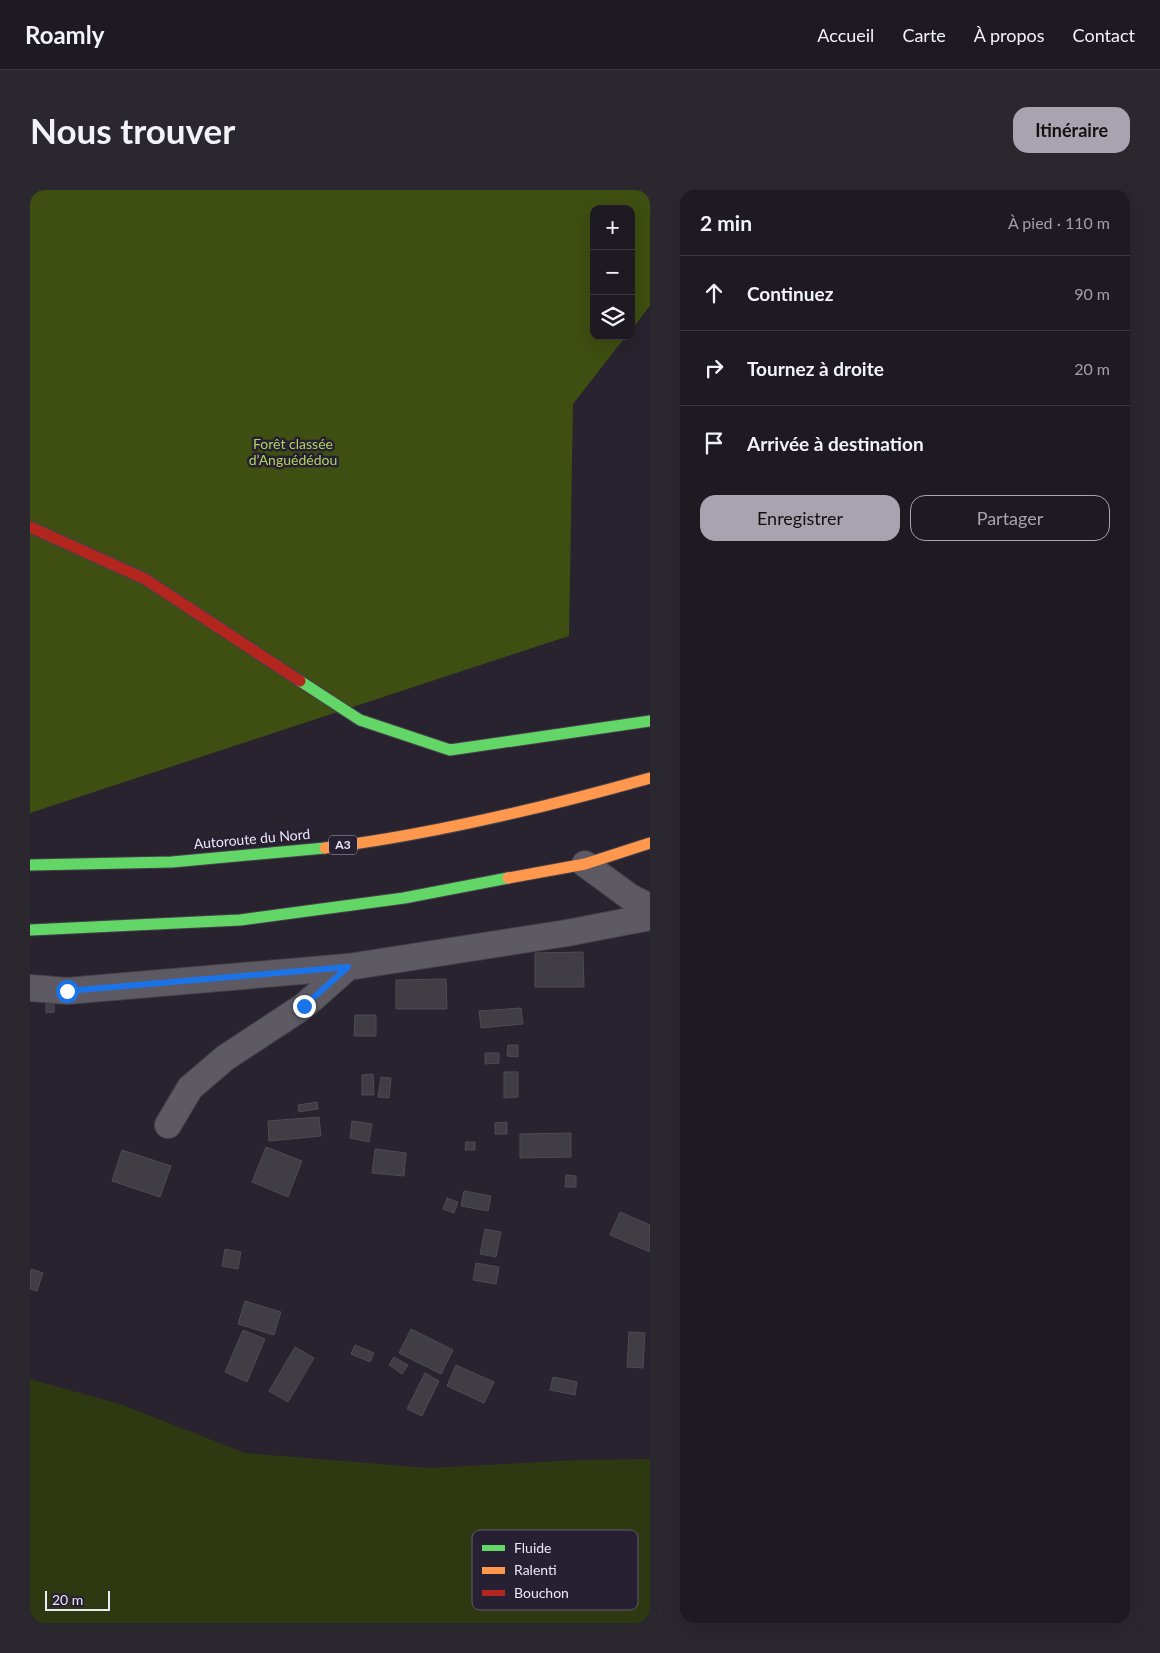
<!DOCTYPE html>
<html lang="fr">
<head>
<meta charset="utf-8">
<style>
	:root { --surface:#1e1a22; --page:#2b272f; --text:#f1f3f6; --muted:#a1a1a5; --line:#3c3840; --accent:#a7a3af }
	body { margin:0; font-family:Lato,sans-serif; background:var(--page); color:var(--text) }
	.controls { position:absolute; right:15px; top:15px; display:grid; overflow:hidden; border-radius:10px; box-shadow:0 5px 20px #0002 }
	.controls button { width:45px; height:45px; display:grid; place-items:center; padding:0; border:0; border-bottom:1px solid var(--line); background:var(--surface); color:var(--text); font:25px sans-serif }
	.scale { position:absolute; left:15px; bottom:12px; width:65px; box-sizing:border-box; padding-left:5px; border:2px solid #ece8f4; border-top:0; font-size:14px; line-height:18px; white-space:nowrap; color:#ece8f4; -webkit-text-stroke:4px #271f32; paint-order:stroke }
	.stop { position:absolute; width:15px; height:15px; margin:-11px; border:4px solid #1a73e8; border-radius:50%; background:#fff }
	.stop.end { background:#1a73e8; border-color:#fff; box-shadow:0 1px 5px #0008 }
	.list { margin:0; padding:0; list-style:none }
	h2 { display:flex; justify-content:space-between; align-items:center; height:65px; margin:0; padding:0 20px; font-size:21px }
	h2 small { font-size:16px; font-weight:400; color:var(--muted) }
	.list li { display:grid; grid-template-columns:32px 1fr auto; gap:15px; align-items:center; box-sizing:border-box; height:75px; padding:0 20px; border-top:1px solid var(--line) }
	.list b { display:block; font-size:19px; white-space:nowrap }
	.list em { font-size:16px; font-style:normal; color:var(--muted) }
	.actions { display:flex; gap:10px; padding:15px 20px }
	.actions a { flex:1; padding:11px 0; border:1px solid var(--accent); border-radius:15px; text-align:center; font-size:18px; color:var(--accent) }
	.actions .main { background:var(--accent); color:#111 }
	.icon { flex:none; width:28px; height:28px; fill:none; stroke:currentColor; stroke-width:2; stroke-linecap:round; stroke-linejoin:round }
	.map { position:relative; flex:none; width:620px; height:1433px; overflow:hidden; border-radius:15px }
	header { display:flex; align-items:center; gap:30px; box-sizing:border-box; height:70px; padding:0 25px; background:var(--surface); border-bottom:1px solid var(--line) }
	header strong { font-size:24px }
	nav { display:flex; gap:28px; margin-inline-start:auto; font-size:18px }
	.intro { display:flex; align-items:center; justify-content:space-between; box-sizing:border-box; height:120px; padding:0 30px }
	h1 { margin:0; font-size:35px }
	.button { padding:12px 22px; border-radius:15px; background:var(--accent); color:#111; font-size:18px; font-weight:700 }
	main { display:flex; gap:30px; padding:0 30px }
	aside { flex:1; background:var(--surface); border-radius:15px; box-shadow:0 5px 20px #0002 }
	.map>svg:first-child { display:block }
</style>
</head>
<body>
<header>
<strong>Roamly</strong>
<nav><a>Accueil</a><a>Carte</a><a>À propos</a><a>Contact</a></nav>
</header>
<div class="intro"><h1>Nous trouver</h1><a class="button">Itinéraire</a></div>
<main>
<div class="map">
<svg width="620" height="1433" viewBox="0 0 620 1433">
	<rect width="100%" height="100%" fill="#28232e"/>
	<!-- green -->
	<path fill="#2e3912" d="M0,1189L93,1215L215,1263L399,1278L550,1270L620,1269V1433H0Z"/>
	<!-- forest -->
	<path fill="#3f4e11" d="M0,0H620V116L601,140V19H564V146H596L543,214L539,446L0,623Z"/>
	<!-- building -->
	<g fill="#403d45" stroke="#4e4b54">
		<path d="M553,762L554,797H505V763Z"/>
		<path d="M416,789L417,819H366V790Z"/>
		<path d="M16,813H24V822L16,823Z"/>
		<path d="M491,818L493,834L451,838L449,821Z"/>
		<path d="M325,825H346V846H324Z"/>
		<path d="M478,855H488V867L477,866Z"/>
		<path d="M455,863H469V873L455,874Z"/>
		<path d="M474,882H488V907L474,908Z"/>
		<path d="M343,884L344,905H332V885Z"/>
		<path d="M351,887L361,888L359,908L348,907Z"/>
		<path d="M287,912L288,919L269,922L268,915Z"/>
		<path d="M289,927L291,946L239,951L238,931Z"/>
		<path d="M322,931L342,934L339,952L320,948Z"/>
		<path d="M477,932V944H465V933Z"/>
		<path d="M541,943V967L490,968V944Z"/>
		<path d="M436,952H445V960H435Z"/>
		<path d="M236,957L272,971L258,1007L222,992Z"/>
		<path d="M345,959L376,963L374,986L342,983Z"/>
		<path d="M92,960L141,976L130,1007L82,991Z"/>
		<path d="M536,985L546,986V997H535Z"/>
		<path d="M434,1001L461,1006L458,1021L431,1016Z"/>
		<path d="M417,1008L428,1012L424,1023L413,1019Z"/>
		<path d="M590,1022L620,1035V1062L580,1045Z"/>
		<path d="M455,1039L471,1042L466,1067L450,1064Z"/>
		<path d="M195,1059L211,1062L208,1079L192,1076Z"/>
		<path d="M446,1073L469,1077L466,1094L443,1090Z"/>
		<path d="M1,1079L13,1083L7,1101L0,1099Z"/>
		<path d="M215,1111L251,1122L244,1145L208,1134Z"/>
		<path d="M381,1139L423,1160L411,1184L369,1163Z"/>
		<path d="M213,1140L235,1149L217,1192L195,1182Z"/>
		<path d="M599,1142L615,1143L613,1178L597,1177Z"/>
		<path d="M325,1155L344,1163L340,1172L321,1164Z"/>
		<path d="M265,1157L284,1168L258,1212L239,1201Z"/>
		<path d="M364,1167L378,1175L372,1184L359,1175Z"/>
		<path d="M426,1175L464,1192L454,1213L417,1196Z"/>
		<path d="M395,1183L409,1191L392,1226L377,1219Z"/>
		<path d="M523,1187L547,1192L545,1205L520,1200Z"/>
	</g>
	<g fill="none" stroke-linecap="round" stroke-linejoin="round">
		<defs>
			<g id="street">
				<path d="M555,674L600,707L620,717"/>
				<path d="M0,798L37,801L318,777L537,743L620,727"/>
				<path d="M138,935L160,898L195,868L274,816L318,777"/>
			</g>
			<g id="fast">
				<path d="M270,491L330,530L420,560L620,531"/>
				<path d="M0,675L142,672L295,658"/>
				<path d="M0,740L210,730L374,708L478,688"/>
			</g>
			<g id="slow">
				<path d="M295,658C405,644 513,618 620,588"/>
				<path d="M478,688L555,674L620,653"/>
			</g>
			<path id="jam" d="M0,337L115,389L270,491"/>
		</defs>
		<!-- street casing -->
		<use href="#street" stroke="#45414a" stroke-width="28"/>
		<!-- fast casing -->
		<use href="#fast" stroke="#45414a" stroke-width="13"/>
		<!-- slow casing -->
		<use href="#slow" stroke="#45414a" stroke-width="13"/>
		<!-- jam casing -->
		<use href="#jam" stroke="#45414a" stroke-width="13"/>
		<!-- street -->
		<use href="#street" stroke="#5e5a63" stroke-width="26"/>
		<!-- fast -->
		<use href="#fast" stroke="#63d668" stroke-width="11"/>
		<!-- slow -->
		<use href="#slow" stroke="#ff974d" stroke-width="11"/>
		<!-- jam -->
		<use href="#jam" stroke="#b3261e" stroke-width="11"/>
	</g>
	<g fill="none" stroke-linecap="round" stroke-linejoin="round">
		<!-- route -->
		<path stroke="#1a73e8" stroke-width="6" d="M37,801L318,777L274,816"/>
	</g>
	<g text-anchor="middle" stroke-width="5" stroke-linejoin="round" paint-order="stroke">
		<!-- shield labels -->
		<rect fill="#271f32" stroke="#b1acba" stroke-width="1" x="299" y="645.5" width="28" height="19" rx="4"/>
		<g font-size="12" font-weight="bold" fill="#ece8f4">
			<text x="313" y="659">A3</text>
		</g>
		<!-- park labels -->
		<g font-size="14" fill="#b1d45e" stroke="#271f32">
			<text x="263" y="259">Forêt classée<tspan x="263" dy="16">d’Anguédédou</tspan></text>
		</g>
		<!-- street labels -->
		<g font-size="14" fill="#ece8f4" stroke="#271f32">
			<text transform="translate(222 649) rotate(-5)" y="5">Autoroute du Nord</text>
		</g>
	</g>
	<!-- legend -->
	<rect x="442" y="1340" width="166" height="80" rx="8" fill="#271f32" stroke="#625b6c" stroke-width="1"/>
	<rect x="452" y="1355" width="23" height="6" fill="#63d668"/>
	<rect x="452" y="1377" width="23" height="7" fill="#ff974d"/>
	<rect x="452" y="1400" width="23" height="6" fill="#b3261e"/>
	<g font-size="14" fill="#ece8f4">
		<text x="484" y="1363">Fluide</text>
		<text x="484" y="1385">Ralenti</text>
		<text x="484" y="1408">Bouchon</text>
	</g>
</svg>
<div class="controls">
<button>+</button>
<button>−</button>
<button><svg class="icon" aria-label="layers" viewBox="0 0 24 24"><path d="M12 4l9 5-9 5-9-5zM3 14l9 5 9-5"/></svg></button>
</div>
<div class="scale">20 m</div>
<div class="stop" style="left:37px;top:801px"></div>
<div class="stop end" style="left:274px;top:816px"></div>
</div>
<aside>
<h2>2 min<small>À pied · 110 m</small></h2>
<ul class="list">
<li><svg class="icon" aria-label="ahead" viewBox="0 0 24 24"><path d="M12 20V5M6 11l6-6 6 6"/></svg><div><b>Continuez</b></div><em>90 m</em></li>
<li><svg class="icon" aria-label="right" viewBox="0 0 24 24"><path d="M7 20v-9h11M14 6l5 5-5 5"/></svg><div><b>Tournez à droite</b></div><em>20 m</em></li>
<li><svg class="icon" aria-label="arrive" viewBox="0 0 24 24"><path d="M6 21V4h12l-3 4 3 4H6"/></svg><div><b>Arrivée à destination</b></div></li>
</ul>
<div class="actions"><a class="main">Enregistrer</a><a>Partager</a></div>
</aside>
</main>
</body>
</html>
